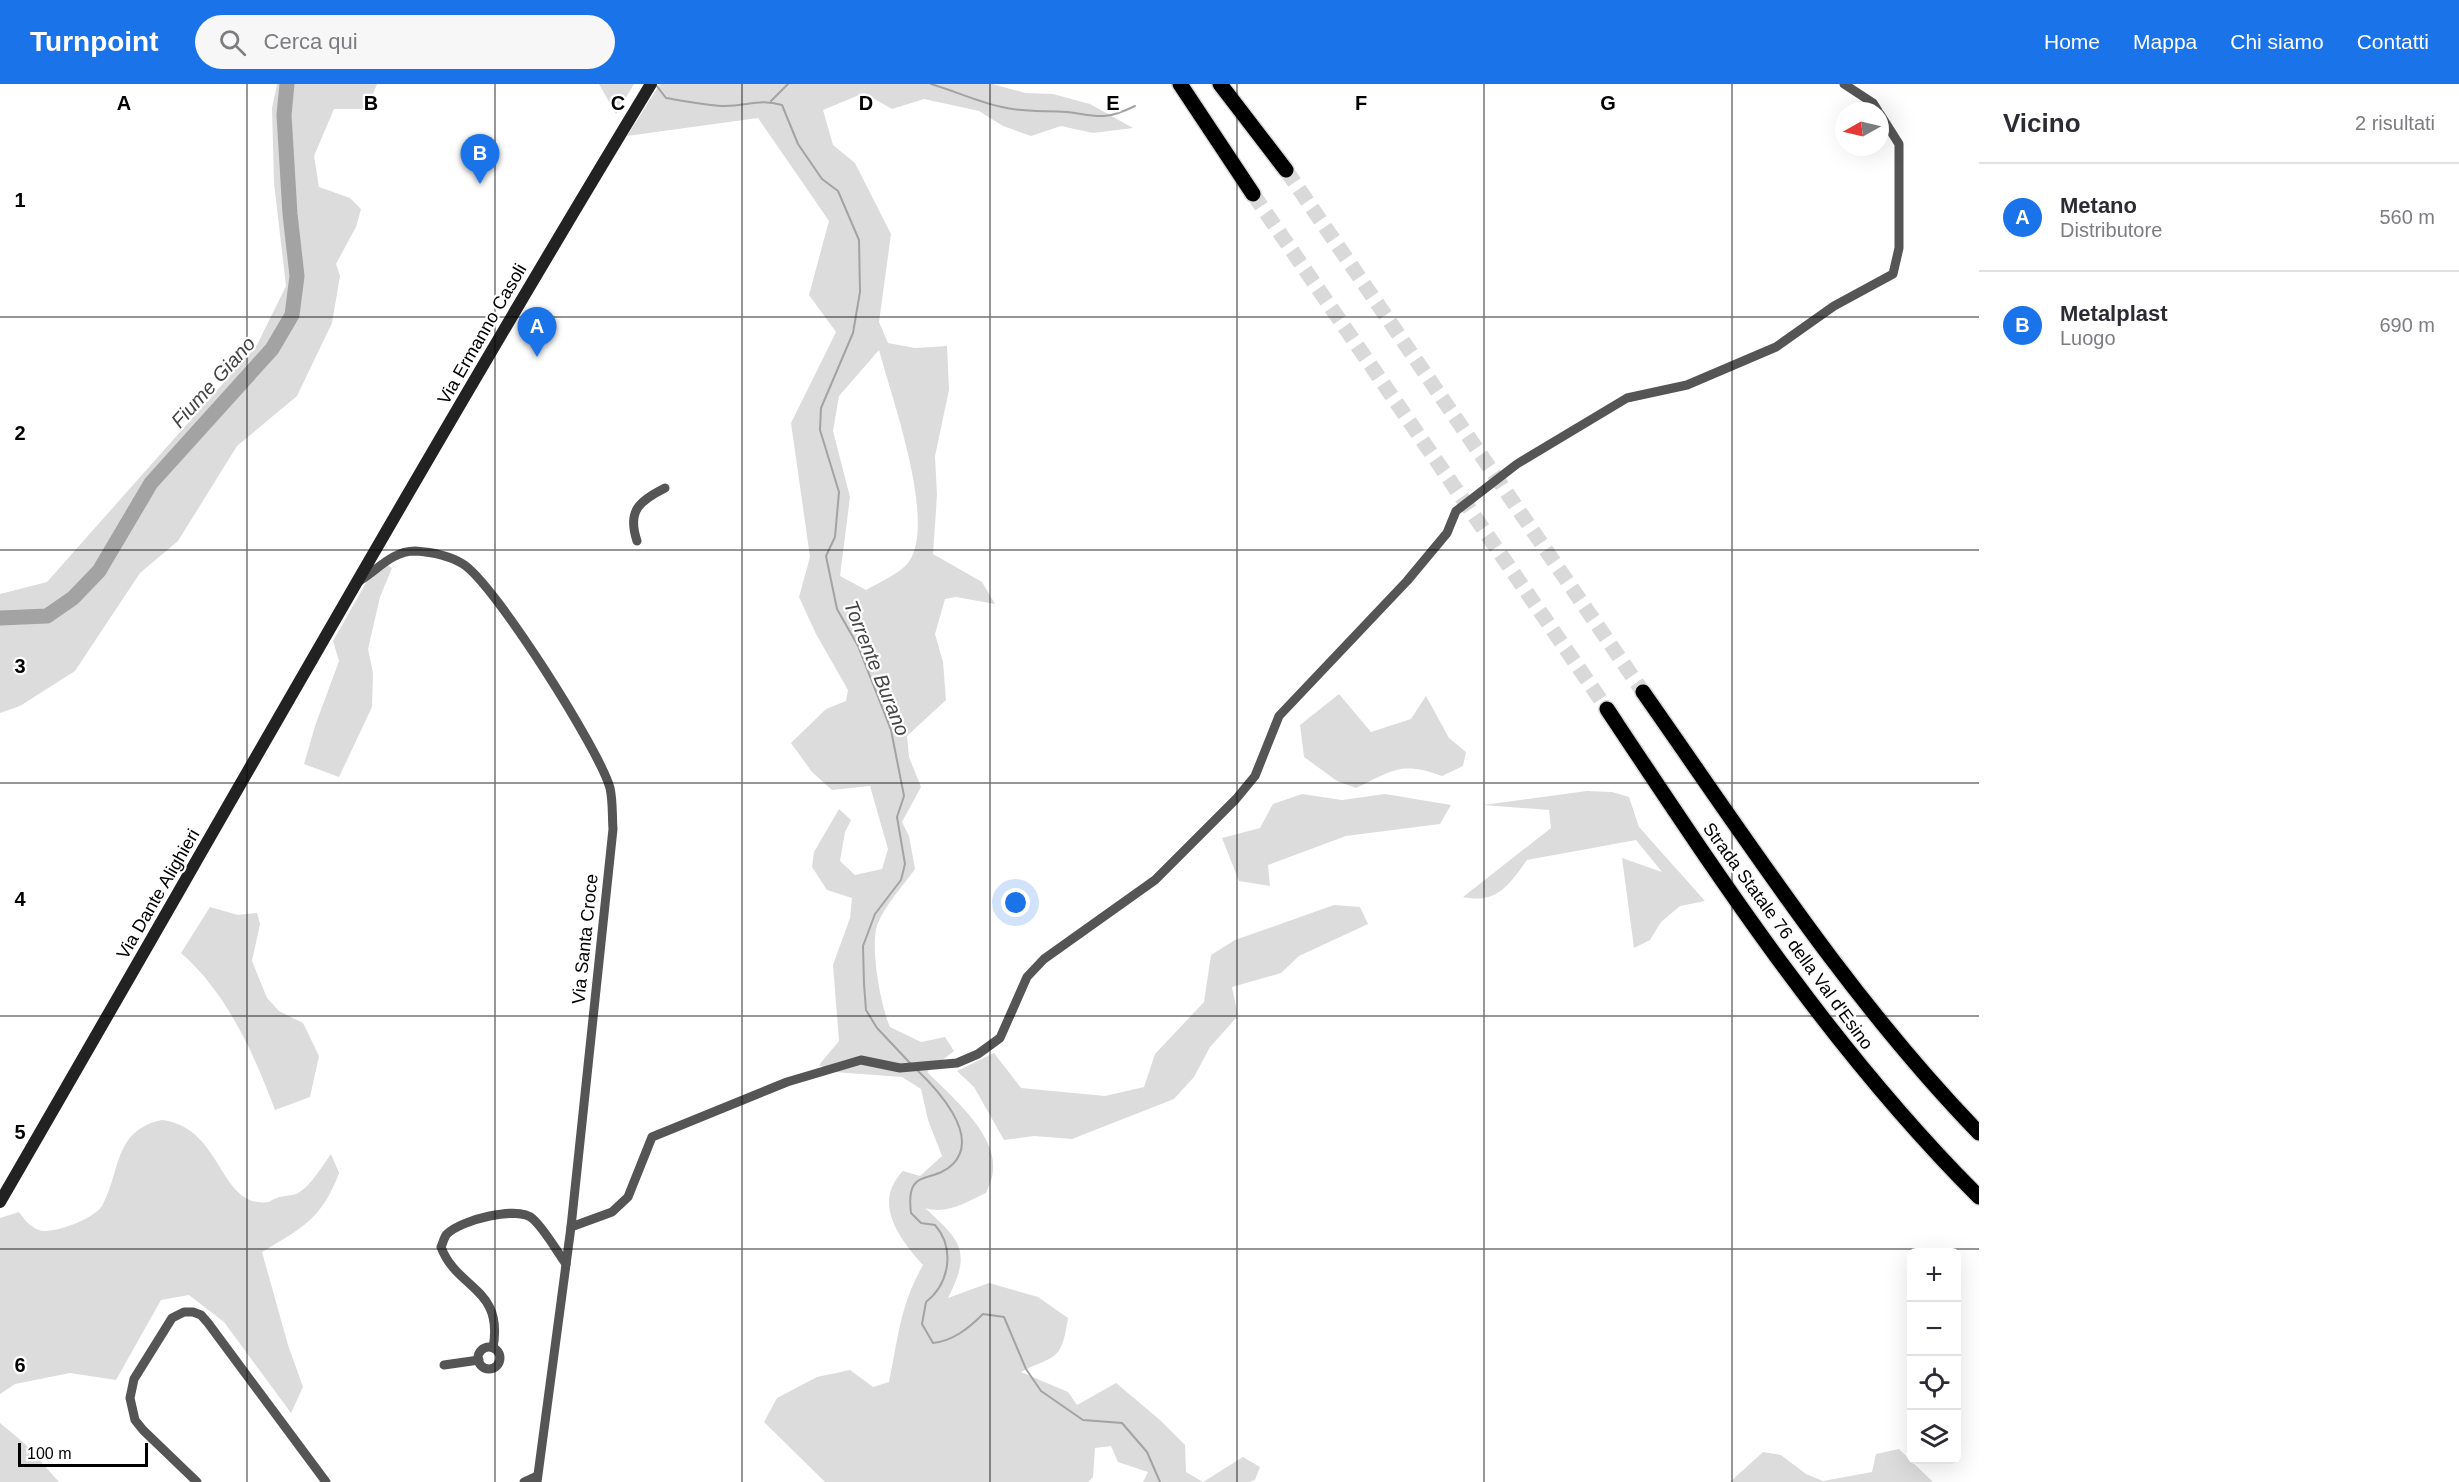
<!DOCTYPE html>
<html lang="it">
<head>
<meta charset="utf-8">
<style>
	:root { --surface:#fff; --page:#f7f7f7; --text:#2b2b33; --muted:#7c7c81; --line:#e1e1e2; --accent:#1a73e8 }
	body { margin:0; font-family:Arial,sans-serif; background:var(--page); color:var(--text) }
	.controls { position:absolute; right:18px; bottom:18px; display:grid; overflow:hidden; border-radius:9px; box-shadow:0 6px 24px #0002 }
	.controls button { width:54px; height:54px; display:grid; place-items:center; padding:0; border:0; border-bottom:2px solid var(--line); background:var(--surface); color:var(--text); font:30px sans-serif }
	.compass { position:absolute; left:1835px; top:18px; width:54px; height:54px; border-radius:50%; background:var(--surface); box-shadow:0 6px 24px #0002; rotate:262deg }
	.scale { position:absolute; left:18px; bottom:15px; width:130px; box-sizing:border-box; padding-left:6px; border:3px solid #000; border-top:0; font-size:16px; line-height:21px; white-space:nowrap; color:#000; -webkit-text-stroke:4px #fff; paint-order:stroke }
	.you { position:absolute; left:1016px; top:819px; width:21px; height:21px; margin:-15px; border:4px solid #fff; border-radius:50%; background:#1a73e8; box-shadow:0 0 0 9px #1a73e833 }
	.badge { display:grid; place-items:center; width:39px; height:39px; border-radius:50%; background:var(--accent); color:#fff; font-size:20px; font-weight:700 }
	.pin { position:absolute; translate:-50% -50px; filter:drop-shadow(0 2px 3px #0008) }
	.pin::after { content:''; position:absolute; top:32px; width:21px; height:18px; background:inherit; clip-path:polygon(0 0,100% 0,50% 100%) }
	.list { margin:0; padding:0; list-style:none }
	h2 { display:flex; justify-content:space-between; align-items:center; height:78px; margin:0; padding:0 24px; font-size:26px }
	h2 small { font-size:20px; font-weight:400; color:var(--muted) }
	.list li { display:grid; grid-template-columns:39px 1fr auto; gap:18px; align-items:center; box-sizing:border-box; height:108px; padding:0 24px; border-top:2px solid var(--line) }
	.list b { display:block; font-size:22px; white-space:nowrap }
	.list p { margin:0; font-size:20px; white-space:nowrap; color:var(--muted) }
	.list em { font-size:20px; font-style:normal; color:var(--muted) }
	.icon { flex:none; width:33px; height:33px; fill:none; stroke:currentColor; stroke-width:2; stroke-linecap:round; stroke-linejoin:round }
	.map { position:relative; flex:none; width:1979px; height:1398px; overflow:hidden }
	header { display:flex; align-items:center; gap:36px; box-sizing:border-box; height:84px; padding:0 30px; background:var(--accent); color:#fff }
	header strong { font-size:28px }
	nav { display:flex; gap:33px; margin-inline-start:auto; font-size:21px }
	.search { width:420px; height:54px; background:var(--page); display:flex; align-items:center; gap:15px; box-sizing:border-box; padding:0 21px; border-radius:33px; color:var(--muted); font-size:22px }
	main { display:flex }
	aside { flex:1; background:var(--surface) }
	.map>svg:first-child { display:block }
</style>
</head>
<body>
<header>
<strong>Turnpoint</strong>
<div class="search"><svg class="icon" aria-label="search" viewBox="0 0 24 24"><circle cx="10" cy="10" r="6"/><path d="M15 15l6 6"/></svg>Cerca qui</div>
<nav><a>Home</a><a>Mappa</a><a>Chi siamo</a><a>Contatti</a></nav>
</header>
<main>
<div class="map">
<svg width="1979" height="1398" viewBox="0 0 1979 1398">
	<rect width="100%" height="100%" fill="#fff"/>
	<!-- green -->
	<g fill="#dcdcdc" fill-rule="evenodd">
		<path d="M277,0H377L367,25H334L314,72L319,103L350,114L361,125L356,143L336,180L340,192L332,239L297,312L237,362L178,457L140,489L75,587L20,622L0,629V510L47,498L257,261L286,202L274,99L272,24Z"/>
		<path d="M599,0H634L616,30Z"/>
		<path d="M660,0H992L1026,9L1053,10L1090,20L1133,44L1093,49L1061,42L1031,52L1003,42L979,27L924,15L892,25L864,9L823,26L833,61L855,79L891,150L879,238L888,259L915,264L947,262L949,306L935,372L937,411L933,470L982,498L995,520L956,513L945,515L935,550L943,578L946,616L907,652L909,673L921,703L902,738L909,752L915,785C903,802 886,820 878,839C869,860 881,923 890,943L921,958L945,953L954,967L927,988C950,1011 997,1050 993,1086C993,1093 989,1102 986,1109C966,1118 947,1131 925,1124C961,1157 972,1167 948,1214L989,1199L1038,1213L1068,1234C1061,1279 1056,1270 1021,1288L1068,1308L1077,1321L1116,1299L1160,1336L1185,1361L1186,1388L1203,1398L1243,1373L1260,1383L1255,1396L1249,1398H1143L1148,1388L1118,1378L1111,1362L1095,1364L1093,1393L1088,1398H825L764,1338L777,1314L817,1293L850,1286L873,1303L889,1298C898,1255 900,1221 923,1181C899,1154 872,1119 903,1087L920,1092L942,1072L928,1036L921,1005L902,993L834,988L819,981L839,957L833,881L850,834L852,814L827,806L812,783L814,768L839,725L851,736L845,748L840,777L855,791L882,785L888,765L870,702L832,706L812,688L791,659L826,625L846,617L848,606L816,550L799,513L810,473L791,339L836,248L809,211L829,137L758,34L627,52ZM879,266C891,312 938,440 908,479C899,490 878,499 866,506L840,492L850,413L833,347L839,312Z"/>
		<path d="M379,476L392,484L380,513L368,565L373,589L372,623L339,693L304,680L315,642L339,577L333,557Z"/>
		<path d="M1339,610L1371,648L1411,635L1426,612L1449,654L1466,668L1463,682L1442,692C1402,677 1393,686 1356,704L1337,697L1304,673L1300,641Z"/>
		<path d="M1587,707L1612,708L1629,713L1639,743L1705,817L1680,822L1661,838L1650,856L1634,864L1622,774L1662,788L1636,756L1527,776C1509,801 1497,820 1463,813L1551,744L1549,726L1483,721Z"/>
		<path d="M1302,710L1342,716L1385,710L1451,721L1440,740L1346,752L1268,781L1270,802L1239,797L1222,754L1260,744L1273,720Z"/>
		<path d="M1334,821L1360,823L1368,840L1299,872L1281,889L1232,903L1238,932L1210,963L1194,993L1174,1015L1072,1055L1034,1052L1004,1056L974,1003L957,987L994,969L1021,1004L1105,1012L1144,1003L1155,970L1204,918L1211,871L1235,856Z"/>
		<path d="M210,823L238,831L257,829L260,840L252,877L267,914L279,927L303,939L319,972L310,1013L275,1026C254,970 227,909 181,869Z"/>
		<path d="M162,1036C224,1044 218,1125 269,1118C279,1111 285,1113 296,1110C310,1104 322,1082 331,1070L339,1089C322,1135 302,1144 262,1168L288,1261L303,1303L291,1329L224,1238L189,1211L161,1216L116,1296L70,1289L15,1300L0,1310V1134L19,1128C25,1136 30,1143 39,1146C53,1151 95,1134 102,1122C121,1088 113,1046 162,1036Z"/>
		<path d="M0,1339L24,1359L59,1398H0Z"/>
		<path d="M1899,1365L1933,1398H1730L1763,1368L1781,1371L1806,1390L1823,1397L1872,1388L1876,1370Z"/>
	</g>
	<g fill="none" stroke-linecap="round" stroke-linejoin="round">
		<!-- stream -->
		<g stroke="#a3a3a3" stroke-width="2">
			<path d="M931,0C955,7 978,18 1002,23C1024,29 1046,26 1067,28C1098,32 1104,37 1135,22"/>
			<path d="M656,1L666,14C684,17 703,21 722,22C746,23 758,14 782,21L798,60L822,95L838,107L859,156L860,208L853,249L821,324L820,346L839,408L835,453L826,472L837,525L858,562L891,646L904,712L897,733L905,780L901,796L875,830L863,862L864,900L866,926L877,944L910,979"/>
			<path d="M771,17L788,0"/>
			<path d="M916,985C936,1004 981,1051 953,1080C932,1101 905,1082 911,1129L921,1139L935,1141C955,1164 950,1199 926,1218L922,1240L933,1259C953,1257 969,1244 983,1230L1004,1233L1026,1285L1041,1307L1083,1336L1122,1339L1147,1368L1160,1398"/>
		</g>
		<!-- river -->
		<path stroke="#a3a3a3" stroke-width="15" d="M0,534L47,532L73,514L99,487L151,399L272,265L292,231L297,192L290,130L284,31L287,0"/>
		<!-- trunk-tunnel -->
		<g stroke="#d9d9d9" stroke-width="15" stroke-dasharray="15 8" stroke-linecap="butt">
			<path d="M1286,86L1643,608"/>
			<path d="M1253,110L1607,625"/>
		</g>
		<defs>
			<g id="trunk">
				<path d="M1180,0L1253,110"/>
				<path d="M1220,0L1286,86"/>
				<path d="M1643,608C1749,759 1850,916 1979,1049"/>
				<path d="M1607,625C1722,798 1832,966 1979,1113"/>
			</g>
		</defs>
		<!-- trunk casing -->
		<use href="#trunk" stroke="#dbdbdb" stroke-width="18"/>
		<!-- minor -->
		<g stroke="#555" stroke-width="9">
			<path d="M1844,0L1873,19L1878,27"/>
			<path d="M637,457C627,427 639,417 665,404"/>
			<path d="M356,499C376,488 391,467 415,467C431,468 450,472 463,480C494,499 600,667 610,704C613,717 612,732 613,745L571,1143L537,1398"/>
			<path d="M571,1143L612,1128L628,1113L652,1053L787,998L861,976L900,984L957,979L978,970L1000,954L1027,893L1044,875L1155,796L1236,715L1255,692L1279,632L1407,497L1447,449L1456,427L1517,380L1627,314L1687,301L1776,263L1834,222L1893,190L1899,164V60L1880,30"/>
			<circle cx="489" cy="1274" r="11"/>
			<path d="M493,1264C504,1203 457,1206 441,1163C443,1159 444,1153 447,1150C460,1136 519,1121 533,1135C545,1146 556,1166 566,1180"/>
			<path d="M444,1281L479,1276"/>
			<path d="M197,1398L143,1346L135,1336L130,1314L134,1295L172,1234L184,1228H193L201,1231L208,1239L326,1398"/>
			<path d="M524,1398L537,1392"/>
		</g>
		<!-- secondary -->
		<path stroke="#222" stroke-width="12" d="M0,1118C216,745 427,369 651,0"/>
		<!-- trunk -->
		<use href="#trunk" stroke="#000" stroke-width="15"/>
	</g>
	<!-- grid -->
	<path fill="none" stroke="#000" stroke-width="1.5" stroke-opacity="0.55" d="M247,0V1398M495,0V1398M742,0V1398M990,0V1398M1237,0V1398M1484,0V1398M1732,0V1398M0,233H1979M0,466H1979M0,699H1979M0,932H1979M0,1165H1979"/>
	<g text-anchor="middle" stroke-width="4.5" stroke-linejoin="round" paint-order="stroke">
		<!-- street labels -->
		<g font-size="18" fill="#000" stroke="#fff">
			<text transform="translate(482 250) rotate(-60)" y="6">Via Ermanno Casoli</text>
			<text transform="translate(158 810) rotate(-60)" y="6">Via Dante Alighieri</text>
			<text transform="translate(1788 852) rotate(54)" y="6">Strada Statale 76 della Val d'Esino</text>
			<text transform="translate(585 855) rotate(-84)" y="6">Via Santa Croce</text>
		</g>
		<!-- water labels -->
		<g font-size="20" font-style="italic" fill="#444" stroke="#fff">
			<text transform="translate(213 298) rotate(-48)" y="7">Fiume Giano</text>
			<text transform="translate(877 584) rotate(68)" y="7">Torrente Burano</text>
		</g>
	</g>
	<g font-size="20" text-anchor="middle" font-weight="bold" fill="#000" stroke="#fff" stroke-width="4.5" stroke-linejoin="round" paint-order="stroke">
		<text x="124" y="26">A</text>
		<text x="371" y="26">B</text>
		<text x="618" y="26">C</text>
		<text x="866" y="26">D</text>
		<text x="1113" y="26">E</text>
		<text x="1361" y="26">F</text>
		<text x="1608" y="26">G</text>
		<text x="20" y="123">1</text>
		<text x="20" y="356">2</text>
		<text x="20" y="589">3</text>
		<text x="20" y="822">4</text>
		<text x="20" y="1055">5</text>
		<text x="20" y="1288">6</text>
	</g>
</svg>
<div class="controls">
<button>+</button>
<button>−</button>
<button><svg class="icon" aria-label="locate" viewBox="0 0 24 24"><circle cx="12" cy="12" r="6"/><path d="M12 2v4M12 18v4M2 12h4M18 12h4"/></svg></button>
<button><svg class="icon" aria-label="layers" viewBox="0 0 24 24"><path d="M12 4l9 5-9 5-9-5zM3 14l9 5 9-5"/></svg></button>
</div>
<svg class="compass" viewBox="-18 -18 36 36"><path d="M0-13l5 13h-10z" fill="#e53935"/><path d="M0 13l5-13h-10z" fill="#7c7c81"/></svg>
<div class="scale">100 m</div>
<div class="you"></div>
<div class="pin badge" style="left:537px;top:273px">A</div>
<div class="pin badge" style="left:480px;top:100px">B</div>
</div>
<aside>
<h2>Vicino<small>2 risultati</small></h2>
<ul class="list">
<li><span class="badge">A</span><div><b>Metano</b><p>Distributore</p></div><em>560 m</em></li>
<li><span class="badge">B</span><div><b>Metalplast</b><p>Luogo</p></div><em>690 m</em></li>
</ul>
</aside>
</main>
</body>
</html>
